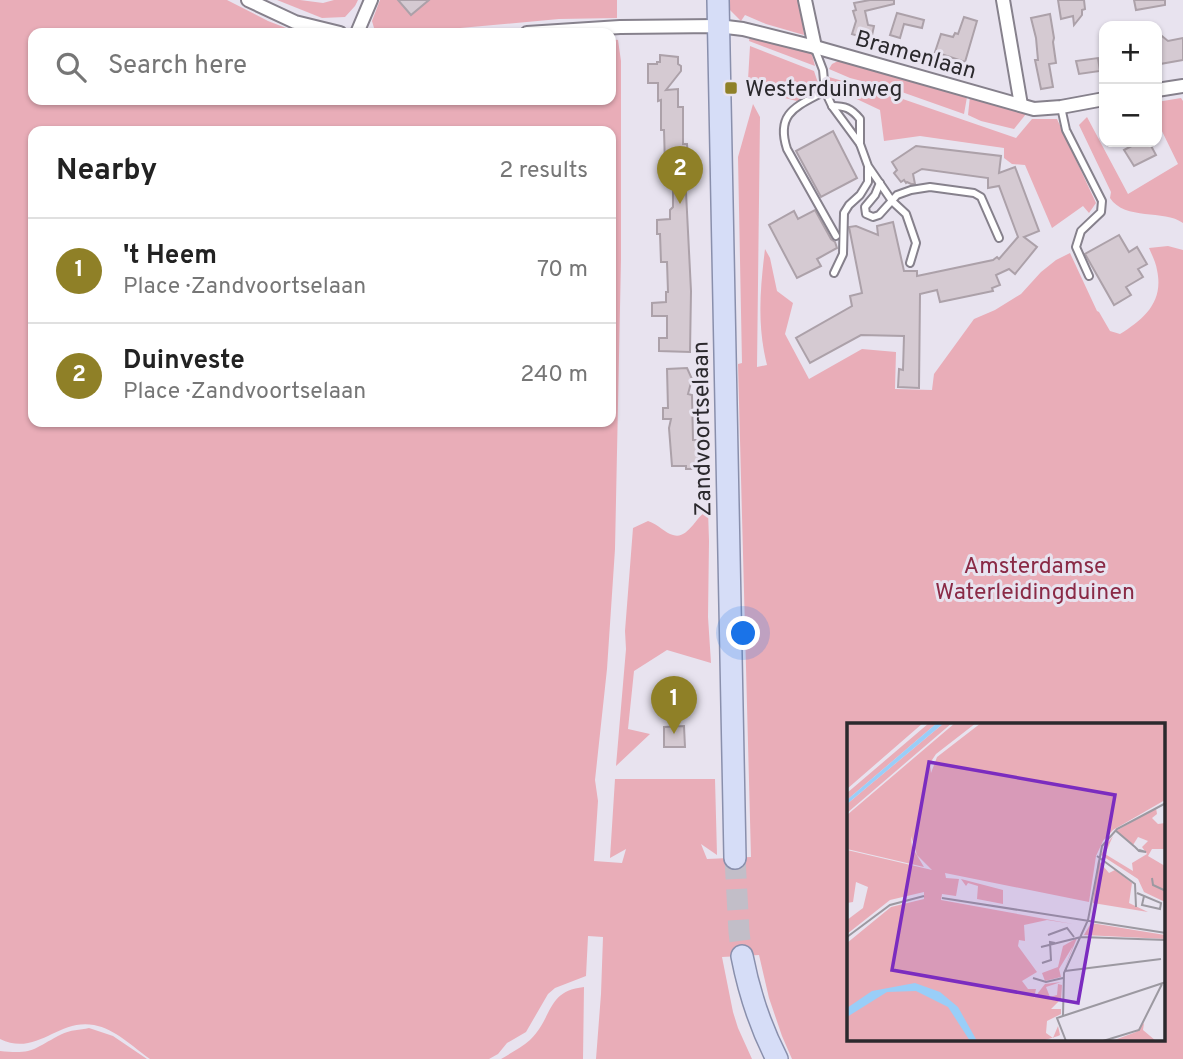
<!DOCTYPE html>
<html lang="en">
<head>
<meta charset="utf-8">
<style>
	:root { --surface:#fff; --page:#f6f6f6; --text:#222; --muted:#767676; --line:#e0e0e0; --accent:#8f8027 }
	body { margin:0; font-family:Overpass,sans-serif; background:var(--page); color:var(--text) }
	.controls { position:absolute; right:21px; top:21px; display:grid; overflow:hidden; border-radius:14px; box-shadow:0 2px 5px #0004 }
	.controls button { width:63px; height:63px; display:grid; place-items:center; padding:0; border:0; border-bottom:2px solid var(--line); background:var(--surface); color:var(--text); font:35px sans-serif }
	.you { position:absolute; left:744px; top:634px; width:24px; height:24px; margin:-18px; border:5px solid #fff; border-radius:50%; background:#1a73e8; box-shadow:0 0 0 10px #1a73e833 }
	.badge { display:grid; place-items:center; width:46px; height:46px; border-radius:50%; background:var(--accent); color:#fff; font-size:23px; font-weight:700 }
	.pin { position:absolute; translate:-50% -58px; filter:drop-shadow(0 2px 4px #0008) }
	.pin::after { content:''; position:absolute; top:37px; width:24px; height:21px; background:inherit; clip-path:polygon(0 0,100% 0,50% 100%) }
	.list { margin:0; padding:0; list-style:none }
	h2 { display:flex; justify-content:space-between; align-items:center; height:91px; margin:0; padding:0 28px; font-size:30px }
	h2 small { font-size:23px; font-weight:400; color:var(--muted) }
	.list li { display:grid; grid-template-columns:46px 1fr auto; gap:21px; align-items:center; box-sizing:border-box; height:105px; padding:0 28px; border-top:2px solid var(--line) }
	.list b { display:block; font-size:26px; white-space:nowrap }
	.list p { margin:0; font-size:23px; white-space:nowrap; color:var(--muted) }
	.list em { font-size:23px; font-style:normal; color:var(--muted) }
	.icon { flex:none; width:38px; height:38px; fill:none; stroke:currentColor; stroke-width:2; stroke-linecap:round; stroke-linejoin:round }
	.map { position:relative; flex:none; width:1183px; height:1059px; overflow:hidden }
	.search { position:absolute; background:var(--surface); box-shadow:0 2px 5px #0004; left:28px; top:28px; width:588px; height:77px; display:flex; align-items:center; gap:18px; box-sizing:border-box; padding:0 24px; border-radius:14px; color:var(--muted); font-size:26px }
	.panel { position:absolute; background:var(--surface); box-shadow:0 2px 5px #0004; left:28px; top:126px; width:588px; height:301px; border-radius:14px }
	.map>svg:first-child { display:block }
</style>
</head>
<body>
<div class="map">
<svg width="1183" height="1059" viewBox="0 0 1183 1059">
	<rect width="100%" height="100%" fill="#e8e3ef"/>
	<!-- green -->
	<g fill="#e9adb8" fill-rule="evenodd">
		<path d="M0,0H227L268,21L299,33H33V100H611V39L618,40L621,61V259L615,549L607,669L595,780L598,801L594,861L622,863L626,849L610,858L615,779H715L717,855L701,844L707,859L751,857L738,364L742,363L738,157L753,104L760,117L757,367L767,365C757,325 760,290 765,249L770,258L777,291L793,303L785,334L809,379L862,349L896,352L895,389L932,390L934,374L974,319L995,310L1021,294L1041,272L1056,260L1070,253L1097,311L1099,312L1110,331L1120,334C1144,319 1164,302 1157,270C1156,263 1152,255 1149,248L1168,246L1183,250V1059H792L782,1036L769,998L759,955L722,957L733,1012L738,1028L752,1059H596L601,994L603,937L588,936L586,976L555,988L548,994L526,1032L507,1043L498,1054L489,1059H150C133,1047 115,1029 94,1025C58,1018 37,1057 0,1039ZM33,131H611V422H33ZM849,725H1164V1040H849Z"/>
		<path d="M277,0H300L323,3L334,0H358L355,6L345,17L322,18Z"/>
		<path d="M380,0H617V18L559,19L449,29L382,30L374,28L372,21Z"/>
		<path d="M729,0H800L804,35L766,24L745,15L741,21L729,9Z"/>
		<path d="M750,36L811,51L815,66L749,41Z"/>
		<path d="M750,46L814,71L818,83L815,91L797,101L756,91L747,97Z"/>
		<path d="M842,59L967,97L964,114L882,85L881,86L850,78L829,69L832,64Z"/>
		<path d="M829,77L894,96L1016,138L1032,119H1057L1096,203L1089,213L1083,206L1052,228L1025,165L1012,164L1004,158V148L920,136L884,141L880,110L844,93L841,99L832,87Z"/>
		<path d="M970,96L1026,114L1014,129L981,121L968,115Z"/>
		<path d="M1181,98L1183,101V223C1164,209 1125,221 1110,198L1111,192L1079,125L1087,117L1128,194L1178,164L1159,125H1157V102Z"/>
		<path d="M708,510L709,541L708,617L711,663L667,650L634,671L628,729L650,734L616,766L626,649L625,631L633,528L648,521C658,524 665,533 673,535C688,540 696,516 708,510Z"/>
		<path d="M584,987L583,1059H501C511,1053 522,1047 530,1040C553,1018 546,991 584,987Z"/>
		<path d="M89,1028L113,1036L147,1059H0V1051C34,1055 34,1048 62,1034C70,1030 80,1030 89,1028Z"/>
	</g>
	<!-- building -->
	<g fill="#d5cad2" stroke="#aca1a9" stroke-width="2">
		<path d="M398,0H429L411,15Z"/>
		<path d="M870,0H894V4L865,11L868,25L874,26L871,40L852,34L856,21L853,11L856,10L854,3Z"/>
		<path d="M1058,0H1084L1085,9L1082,10V15L1074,25L1073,16L1061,19Z"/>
		<path d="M1134,0H1165V5L1136,10Z"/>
		<path d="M897,13L924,20L922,28L904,24L900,38L890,35Z"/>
		<path d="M1050,14L1054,38L1053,42L1056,63L1049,64L1053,87L1041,89L1035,60H1038L1036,38L1031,18Z"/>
		<path d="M964,17L977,21L965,62L935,52L941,34L953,37L955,33L958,34Z"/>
		<path d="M1157,32L1168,41L1183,38V60L1160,64L1157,48Z"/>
		<path d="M660,55L678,57V64L681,66V71L666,90L678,89V107H683V144H687L688,164L665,165L664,130H661V100L658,101V83H648V64H657V62H660Z"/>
		<path d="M1098,58L1100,71L1079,74L1076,61Z"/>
		<path d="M833,131L857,178L821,197L796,151Z"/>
		<path d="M1139,142H1149L1156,155L1134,166L1124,150Z"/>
		<path d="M916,146L1001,156L999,173L1015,167L1039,231L1024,237L1037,247L1015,274L1009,269L996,275L1000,285L992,288L993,291L940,302L937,290L920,294L919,388L898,387L899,369L903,370L904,336L861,335L810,363L796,338L852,306L850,296L862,293L849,227L856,226L878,235L877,226L893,222L904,271H917V276L993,260L997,257L999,259L1018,237L999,186L988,188V178L922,169L913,174L915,184H911L907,182L906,183L904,180L901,182L894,173L897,170L892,162Z"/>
		<path d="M673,187H685L686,192L691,291L690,352L659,351V338H667V316H652V303L666,302V292H668L667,262H661L660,234H657V220L670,219V210L673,207Z"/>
		<path d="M815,210L831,239L835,242L837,248L817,259L821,266L797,278L769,225L794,211L798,219Z"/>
		<path d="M1119,235L1129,252L1137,247L1147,264L1138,269L1143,277L1126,287L1131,295L1114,305L1085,254Z"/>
		<path d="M687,368L692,379L688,394L692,395L693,440H698V469H686V466H672L669,428L671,419H663V408H668L667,369Z"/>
		<path d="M684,726L685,747H664V727Z"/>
	</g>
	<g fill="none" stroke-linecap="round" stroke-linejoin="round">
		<!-- primary-tunnel -->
		<path stroke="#c2bec8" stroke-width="21" stroke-dasharray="21 10" stroke-linecap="butt" d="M735,858L739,932L742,956"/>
		<defs>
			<g id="lane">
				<path d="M815,49L823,70L825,91L832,106L860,144L868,166L892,201L906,214L916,243L910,263"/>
				<path d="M825,91C798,106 775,112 787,149L836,236"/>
				<path d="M832,106C845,106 851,108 860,119V144"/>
				<path d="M1061,107L1066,130L1102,201L1101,212L1081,231L1076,247L1089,276"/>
				<path d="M880,183L875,195L865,207L866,214L873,217L879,215L897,195L911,190L930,187L974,193L981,197L999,238"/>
				<path d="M834,273L843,254L844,213L849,205L860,195L868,182V168"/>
			</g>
			<g id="street">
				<path d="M248,0L295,22L340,33"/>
				<path d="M805,0L815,47"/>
				<path d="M1003,0L1021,105"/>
				<path d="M357,33L371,0"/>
				<path d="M527,33L620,27L718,26L743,29L815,47L1034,109L1061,107L1104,99"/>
				<path d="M1157,90L1183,86"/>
			</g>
			<g id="primary">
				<path d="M718,0L735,858"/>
				<path d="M742,956C749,992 760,1026 777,1059"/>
			</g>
		</defs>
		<!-- lane casing -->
		<use href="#lane" stroke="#86818c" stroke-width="10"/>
		<!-- street casing -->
		<use href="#street" stroke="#86818c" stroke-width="16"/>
		<!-- primary casing -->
		<use href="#primary" stroke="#898fac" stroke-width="24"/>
		<!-- lane -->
		<use href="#lane" stroke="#fff" stroke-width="6"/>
		<!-- street -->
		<use href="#street" stroke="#fff" stroke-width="12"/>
		<!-- primary -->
		<use href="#primary" stroke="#d6ddf7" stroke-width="21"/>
	</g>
	<!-- markers -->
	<rect fill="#8f8027" stroke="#e8e3ef" stroke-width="2.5" x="724" y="81" width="14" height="14" rx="3.5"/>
	<g text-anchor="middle" stroke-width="6" stroke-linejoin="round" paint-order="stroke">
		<!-- street labels -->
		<g font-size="23" fill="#2b292d" stroke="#e8e3ef">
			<text transform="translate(916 54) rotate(16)" y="8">Bramenlaan</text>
			<text transform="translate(701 429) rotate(-91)" y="8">Zandvoortselaan</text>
		</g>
		<!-- poi labels -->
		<g font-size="23" fill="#2b292d" stroke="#e8e3ef" text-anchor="start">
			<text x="745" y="96">Westerduinweg</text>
		</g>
		<!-- park labels -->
		<g font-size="23" fill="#8a2a46" stroke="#e8e3ef">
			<text x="1035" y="573">Amsterdamse<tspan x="1035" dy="26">Waterleidingduinen</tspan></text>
		</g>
	</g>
	<!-- overview -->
	<g transform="translate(847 723)">
		<rect width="318" height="318" fill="#e8e3ef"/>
		<path d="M0,0H76L0,66ZM82,0H90L0,77V70ZM97,0H105L0,90V81ZM108,0H129L89,31L83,40L84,50L90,34L134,0H318V77L266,107L256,118L249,133L242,179L98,150L99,155L112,156L109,173L95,171L94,177L226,201L200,197L177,202L178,218L172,217L171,223L190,249L175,258L181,266H189L187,275L198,261L214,259L199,264L203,274L210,272L211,261L215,262L214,276L204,286H214V291L200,298L199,310L206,315L211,303L213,312L211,313L195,318H0V220L44,184L77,176V169L43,177L0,211V197L16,185L21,164L9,159L6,179L0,180V127L85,147L70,132L64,113L65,124L77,144L0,126V92ZM309,85L310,91L305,95L311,101L318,100V126H305L301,133L318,143V179L297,169L291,156L254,132L259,122L266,113L258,131L286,148L285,140L300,131L295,124L301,118L291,114L286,122L269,108ZM251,137L262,150L268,147L285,160L282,180L301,189L246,180ZM114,156L156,167V181L130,176L131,163L121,160L119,163ZM244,200L318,212L319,216L237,212ZM230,215L216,249L226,223L212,246L214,254L198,258L195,250L211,244L216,223ZM297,300L296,307L309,318H265L289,309Z" fill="#e9adb8"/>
		<path d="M90,0H97L0,81V77ZM68,260L93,269L111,284L130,318H123L101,284L69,268L40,269L0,294V285L25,268Z" fill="#99cef8"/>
		<path fill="none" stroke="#9c99a1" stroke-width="2" d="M268,107L288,124L292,128L299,129L292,127M250,133L288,161L289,184M305,155L306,162L319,168M290,170L314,180L313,186L295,182L297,173M95,175L319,210M201,212L220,205L227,214M0,214L43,182L77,173M194,224L234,214L319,217M195,240L204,237L203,219L208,220M218,248L314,236M186,255L199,259L216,255M216,293L217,250L241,197L255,123L270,106L319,80M216,293L319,259M216,293L210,295L219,318M256,318L292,307L315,261"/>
		<path fill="#7b2cbf" fill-opacity="0.15" stroke="#7b2cbf" stroke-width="3.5" d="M82,39L268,72L231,280L45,247Z"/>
		<rect width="318" height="318" fill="none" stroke="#2b292d" stroke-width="3.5"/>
	</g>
</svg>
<div class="controls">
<button>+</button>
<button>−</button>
</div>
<div class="you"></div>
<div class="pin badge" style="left:674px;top:734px">1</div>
<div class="pin badge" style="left:680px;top:204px">2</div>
<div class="search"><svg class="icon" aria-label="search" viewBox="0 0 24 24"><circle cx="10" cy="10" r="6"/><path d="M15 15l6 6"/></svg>Search here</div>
<section class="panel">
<h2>Nearby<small>2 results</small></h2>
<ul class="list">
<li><span class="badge">1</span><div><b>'t Heem</b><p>Place · Zandvoortselaan</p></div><em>70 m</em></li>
<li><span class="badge">2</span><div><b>Duinveste</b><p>Place · Zandvoortselaan</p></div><em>240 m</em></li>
</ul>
</section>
</div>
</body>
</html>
